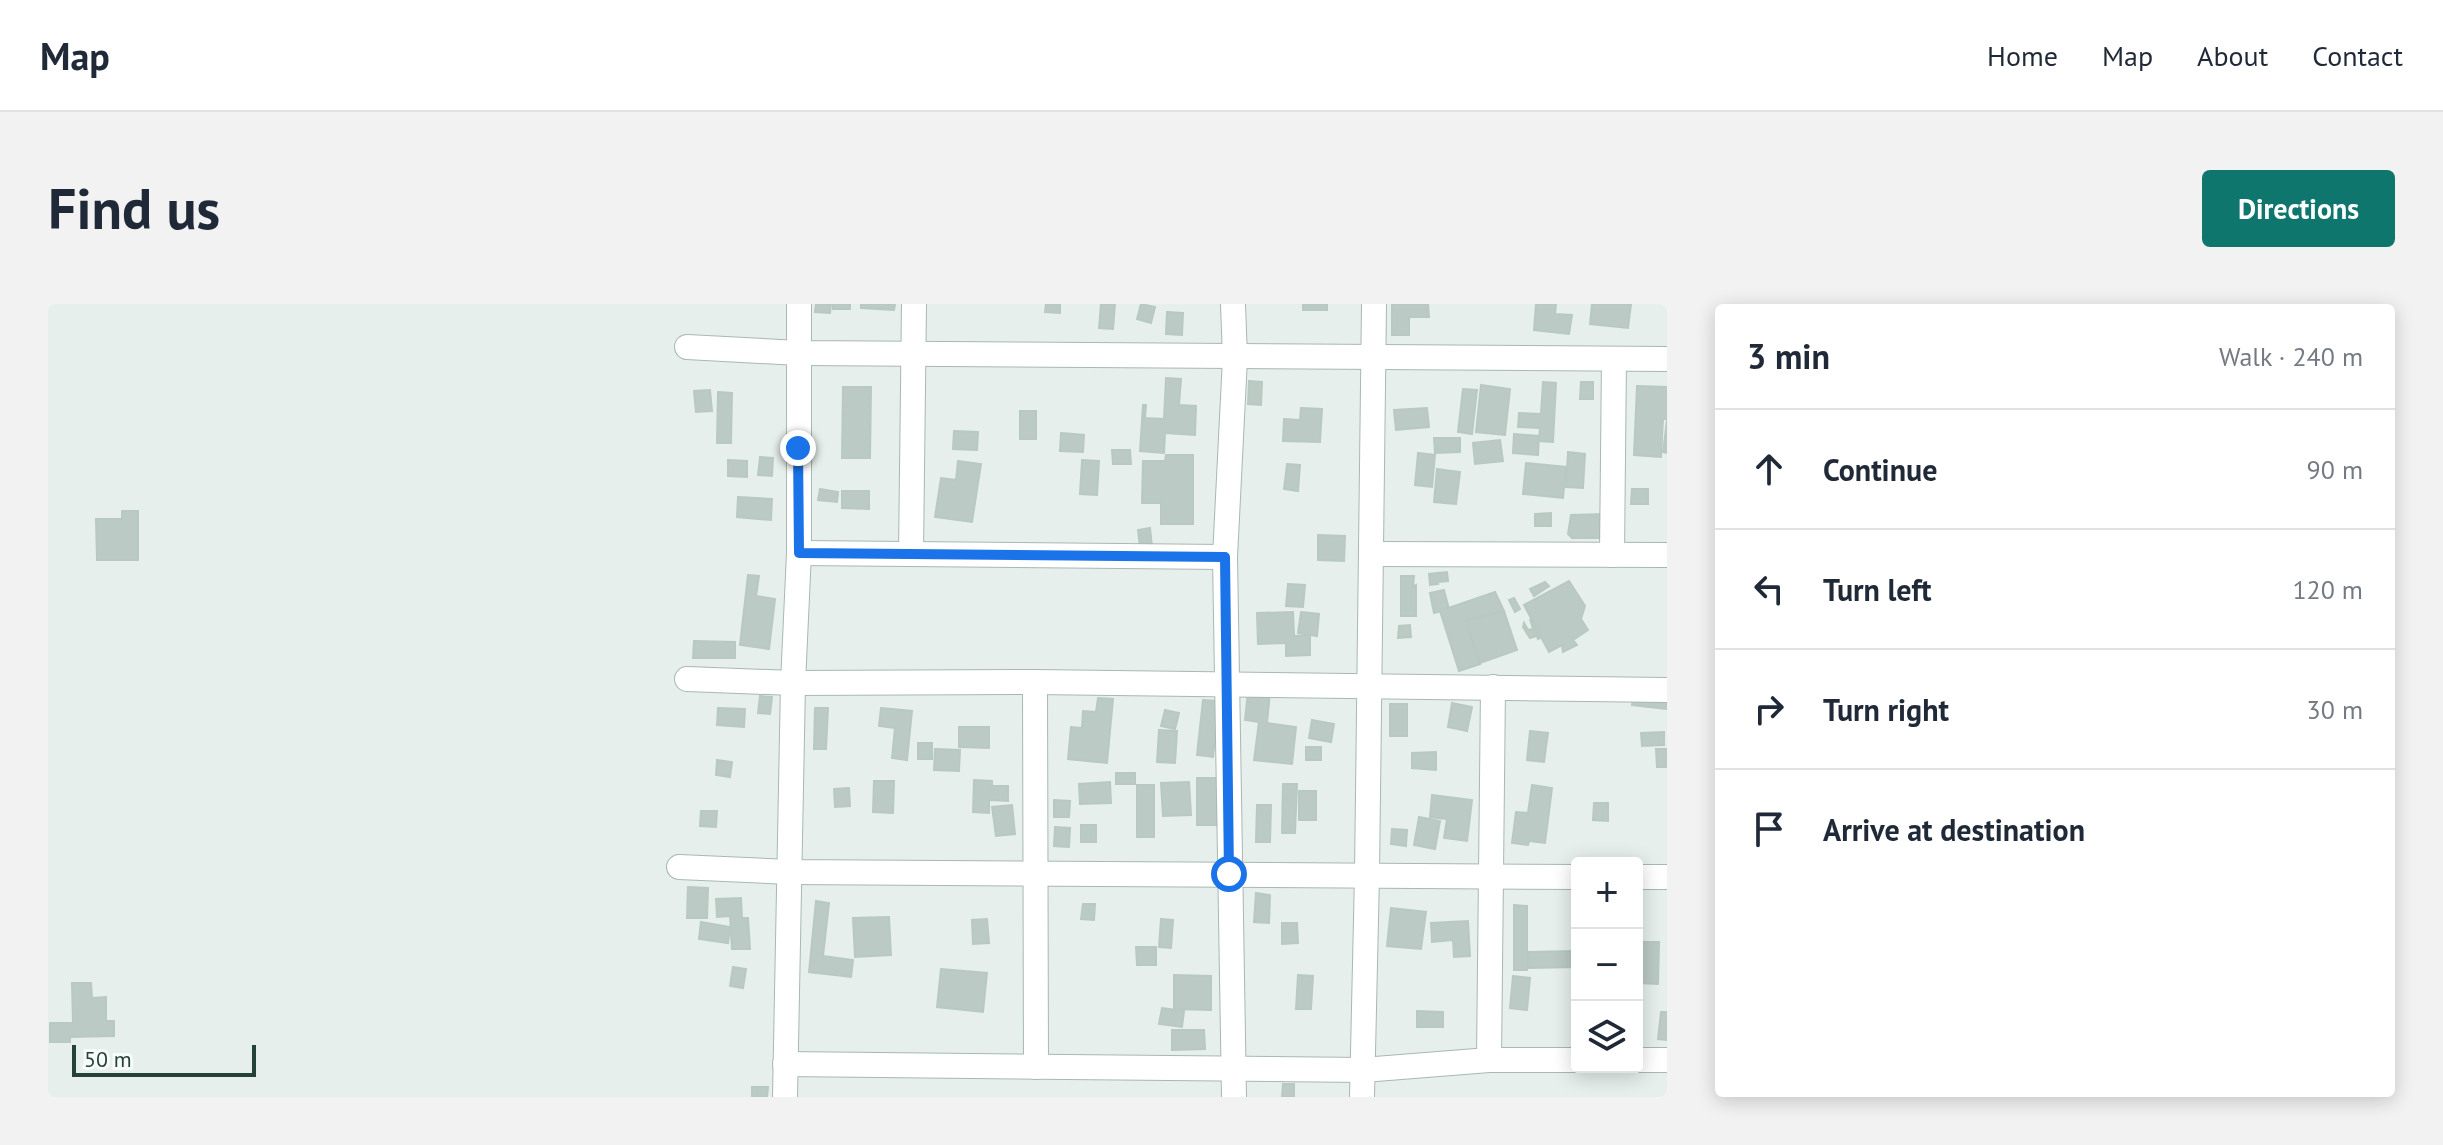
<!DOCTYPE html>
<html lang="en">
<head>
<meta charset="utf-8">
<style>
	:root { --surface:#fff; --page:#f2f2f3; --text:#1f2937; --muted:#747a83; --line:#e0e1e3; --accent:#0f766e }
	body { margin:0; font-family:"PT Sans",sans-serif; background:var(--page); color:var(--text) }
	.controls { position:absolute; right:24px; bottom:24px; display:grid; overflow:hidden; border-radius:8px; box-shadow:0 4px 20px #0003 }
	.controls button { width:72px; height:72px; display:grid; place-items:center; padding:0; border:0; border-bottom:2px solid var(--line); background:var(--surface); color:var(--text); font:40px sans-serif }
	.scale { position:absolute; left:24px; bottom:20px; width:184px; box-sizing:border-box; padding-left:8px; border:4px solid #24423a; border-top:0; font-size:22px; line-height:28px; white-space:nowrap; color:#24423a; -webkit-text-stroke:6px #f7fbf9; paint-order:stroke }
	.stop { position:absolute; width:24px; height:24px; margin:-18px; border:6px solid #1a73e8; border-radius:50%; background:#fff }
	.stop.end { background:#1a73e8; border-color:#fff; box-shadow:0 2px 8px #0008 }
	.list { margin:0; padding:0; list-style:none }
	h2 { display:flex; justify-content:space-between; align-items:center; height:104px; margin:0; padding:0 32px; font-size:34px }
	h2 small { font-size:26px; font-weight:400; color:var(--muted) }
	.list li { display:grid; grid-template-columns:52px 1fr auto; gap:24px; align-items:center; box-sizing:border-box; height:120px; padding:0 32px; border-top:2px solid var(--line) }
	.list b { display:block; font-size:30px; white-space:nowrap }
	.list em { font-size:26px; font-style:normal; color:var(--muted) }
	.icon { flex:none; width:44px; height:44px; fill:none; stroke:currentColor; stroke-width:2; stroke-linecap:round; stroke-linejoin:round }
	.map { position:relative; flex:none; width:1619px; height:793px; overflow:hidden; border-radius:8px }
	header { display:flex; align-items:center; gap:48px; box-sizing:border-box; height:112px; padding:0 40px; background:var(--surface); border-bottom:2px solid var(--line) }
	header strong { font-size:38px }
	nav { display:flex; gap:44px; margin-inline-start:auto; font-size:28px }
	.intro { display:flex; align-items:center; justify-content:space-between; box-sizing:border-box; height:192px; padding:0 48px }
	h1 { margin:0; font-size:56px }
	.button { padding:20px 36px; border-radius:8px; background:var(--accent); color:#fff; font-size:28px; font-weight:700 }
	main { display:flex; gap:48px; padding:0 48px }
	aside { flex:1; background:var(--surface); border-radius:8px; box-shadow:0 4px 20px #0003 }
	.map>svg:first-child { display:block }
</style>
</head>
<body>
<header>
<strong>Map</strong>
<nav><a>Home</a><a>Map</a><a>About</a><a>Contact</a></nav>
</header>
<div class="intro"><h1>Find us</h1><a class="button">Directions</a></div>
<main>
<div class="map">
<svg width="1619" height="793" viewBox="0 0 1619 793">
	<rect width="100%" height="100%" fill="#e6efeb"/>
	<!-- building -->
	<g fill="#bbcac4" stroke="#b8c9c2" stroke-width="2">
		<path d="M768,0H783L782,9L767,8Z"/>
		<rect x="785" y="0" width="17" height="5"/>
		<path d="M813,0H847L846,6L813,4Z"/>
		<path d="M998,0H1012V9L997,8Z"/>
		<path d="M1053,0H1067L1065,25L1051,24Z"/>
		<path d="M1093,0L1107,3L1103,19L1089,15Z"/>
		<rect x="1255" y="0" width="24" height="6"/>
		<path d="M1344,0H1380L1381,13H1361V31H1344Z"/>
		<path d="M1488,0H1508L1507,10L1524,11L1521,30L1486,26Z"/>
		<path d="M1544,0H1583L1580,24L1542,20Z"/>
		<path d="M1119,8L1135,9L1134,31L1118,30Z"/>
		<path d="M1118,74L1133,75L1131,101L1148,102L1147,131L1117,129L1116,149L1092,147L1095,101H1098L1097,114L1116,115Z"/>
		<path d="M1201,77L1214,78L1213,101L1200,100Z"/>
		<path d="M1495,78L1508,79L1505,138L1491,137L1492,124L1470,123L1471,109L1493,110Z"/>
		<path d="M1533,78H1545V95H1532Z"/>
		<path d="M1433,81L1462,85L1457,131L1428,128Z"/>
		<path d="M1589,82L1619,83V115H1615L1613,153L1586,151Z"/>
		<path d="M795,83H823L822,154H794Z"/>
		<path d="M1415,85L1429,86L1424,130L1410,128Z"/>
		<path d="M662,86L664,107L648,108L646,87Z"/>
		<path d="M670,88L684,89L683,139H669Z"/>
		<path d="M1253,104L1274,105L1272,138L1235,137L1236,115L1252,116Z"/>
		<path d="M1379,104L1381,123L1348,126L1346,106Z"/>
		<rect x="972" y="107" width="16" height="28"/>
		<path d="M1619,116V149L1615,148Z"/>
		<path d="M906,127L930,128L929,146L905,145Z"/>
		<path d="M1013,129L1036,131L1035,148L1012,147Z"/>
		<path d="M1466,130L1491,132L1490,151L1465,149Z"/>
		<path d="M1386,134H1412V148L1387,149Z"/>
		<path d="M1452,136L1455,157L1427,160L1425,139Z"/>
		<path d="M1064,146H1082L1083,160H1065Z"/>
		<path d="M1520,148L1537,150L1535,184L1518,183Z"/>
		<path d="M1370,149L1387,151L1384,183L1367,181Z"/>
		<path d="M1118,151H1145V220H1113V199H1094L1095,157H1117Z"/>
		<path d="M712,153L725,154L724,172L710,171Z"/>
		<path d="M680,156L699,157V173L680,172Z"/>
		<path d="M1034,156L1051,157L1049,191L1032,190Z"/>
		<path d="M910,157L933,160L924,218L887,213L893,174L908,176Z"/>
		<path d="M1478,159L1518,163L1515,194L1475,190Z"/>
		<path d="M1239,160L1252,161L1250,187L1236,185Z"/>
		<path d="M1389,165L1412,168L1408,200L1386,198Z"/>
		<path d="M772,185L790,188L789,198L770,196Z"/>
		<path d="M1584,185H1600V200H1583Z"/>
		<path d="M794,187H821V205L794,204Z"/>
		<path d="M690,193L724,195L723,216L689,213Z"/>
		<path d="M74,207H90V256H49L48,215H74Z"/>
		<path d="M1503,209V222H1487V210Z"/>
		<path d="M1556,210L1557,234H1524L1520,230L1523,211Z"/>
		<path d="M1102,224L1104,242L1092,243L1090,226Z"/>
		<path d="M1270,231L1297,232L1296,257L1270,256Z"/>
		<path d="M1399,268L1400,277L1389,278L1390,280L1382,281L1381,270Z"/>
		<path d="M700,271L711,272L708,292L727,295L721,345L692,341Z"/>
		<path d="M1353,272H1366L1365,282L1368,281V312H1353Z"/>
		<path d="M1521,277L1537,302L1533,315L1540,326L1525,336L1529,341L1515,348L1514,341L1501,348L1476,301Z"/>
		<path d="M1497,278L1501,282L1486,292L1482,285Z"/>
		<path d="M1240,280L1257,281L1255,303L1238,302Z"/>
		<path d="M1396,286L1401,305L1386,309L1382,289Z"/>
		<path d="M1447,288L1456,307L1418,317L1432,360L1411,367L1392,307Z"/>
		<path d="M1466,294L1472,305L1467,308L1461,296Z"/>
		<path d="M1456,307L1469,346L1432,359L1418,317Z"/>
		<path d="M1245,308L1246,332L1262,331V351L1238,352V339L1210,340L1209,309Z"/>
		<path d="M1253,308L1271,310L1269,332L1250,329Z"/>
		<path d="M1482,315L1492,334L1490,335L1489,332L1482,334L1475,323L1476,319L1480,326L1485,325Z"/>
		<path d="M1362,321L1363,333L1350,334L1351,322Z"/>
		<path d="M646,337L687,338V354H645Z"/>
		<path d="M1587,381L1619,385V405L1584,401Z"/>
		<path d="M1200,387L1222,389L1219,419L1248,423L1244,460L1206,456L1211,418L1197,416Z"/>
		<path d="M712,392L724,393L722,410L710,409Z"/>
		<path d="M1050,394L1065,395L1059,459L1020,455L1023,423L1034,424L1035,407L1048,408Z"/>
		<path d="M1155,396L1171,397L1165,453L1149,451Z"/>
		<path d="M1404,399L1424,403L1419,427L1400,423Z"/>
		<rect x="1342" y="400" width="17" height="32"/>
		<path d="M670,404L697,405L696,423L669,421Z"/>
		<path d="M767,404H780L778,445H766Z"/>
		<path d="M833,404L864,407L859,456L844,454L847,424L831,422Z"/>
		<path d="M1117,406L1131,409L1127,425L1113,422Z"/>
		<path d="M1264,416L1286,420L1283,438L1261,434Z"/>
		<path d="M911,423H941V444L911,443Z"/>
		<path d="M1111,426L1129,427L1127,459L1109,458Z"/>
		<path d="M1482,427L1500,429L1496,458L1479,456Z"/>
		<path d="M1616,428V441L1594,442L1593,429Z"/>
		<rect x="870" y="439" width="14" height="16"/>
		<rect x="1258" y="443" width="15" height="13"/>
		<path d="M887,445L912,446L911,467L886,466Z"/>
		<path d="M1608,445H1619V463H1609Z"/>
		<path d="M1388,448V466L1364,464V449Z"/>
		<path d="M669,456L684,458L682,473L668,471Z"/>
		<rect x="1068" y="469" width="19" height="11"/>
		<rect x="1149" y="474" width="20" height="47"/>
		<path d="M926,476L944,477V482H960V497L941,496V509L925,508Z"/>
		<path d="M826,477H846L845,509L825,508Z"/>
		<path d="M1062,478L1063,499L1032,500L1031,480Z"/>
		<path d="M1141,478L1143,511L1115,512L1113,479Z"/>
		<path d="M1235,480H1249L1247,529H1234Z"/>
		<rect x="1089" y="481" width="17" height="52"/>
		<path d="M1484,481L1504,484L1497,539L1481,537L1480,541L1464,539L1468,508L1480,509Z"/>
		<path d="M801,484L802,502L787,503L786,485Z"/>
		<rect x="1251" y="487" width="17" height="29"/>
		<path d="M1384,491L1424,496L1419,537L1396,534L1399,515L1382,513Z"/>
		<path d="M1006,496L1022,497L1021,513H1006Z"/>
		<path d="M1546,499H1560V517L1545,516Z"/>
		<path d="M964,501L967,530L948,532L944,503Z"/>
		<path d="M1209,501H1223L1222,538H1208Z"/>
		<path d="M653,507H669L668,523L652,522Z"/>
		<path d="M1371,513L1392,517L1387,545L1366,541Z"/>
		<rect x="1033" y="521" width="15" height="17"/>
		<path d="M1007,523L1022,524L1021,543L1006,542Z"/>
		<path d="M1344,525L1359,526L1358,542L1343,540Z"/>
		<path d="M640,583L660,584L659,614H639Z"/>
		<path d="M1208,589L1222,591L1221,619L1206,618Z"/>
		<path d="M693,594L694,614H700L702,645H684L682,612L669,613L668,595Z"/>
		<path d="M768,597L781,599L775,652L805,656L803,673L761,668Z"/>
		<path d="M1035,600H1047L1046,616L1033,615Z"/>
		<path d="M1466,601L1479,602V666H1466Z"/>
		<path d="M1343,604L1378,608L1373,645L1339,642Z"/>
		<path d="M841,613L843,651L807,653L805,614Z"/>
		<path d="M939,615L941,639L925,640L924,616Z"/>
		<path d="M1113,615L1125,616L1123,644L1111,643Z"/>
		<path d="M1420,617L1422,652L1406,653L1405,636L1384,638L1383,619Z"/>
		<path d="M653,618L682,623L680,639L651,635Z"/>
		<path d="M1234,619H1249L1250,639L1234,640Z"/>
		<path d="M1589,638H1611L1610,680L1589,679Z"/>
		<path d="M1088,643H1108V661H1089Z"/>
		<path d="M1529,647V663L1481,664L1480,648Z"/>
		<path d="M685,663L698,665L695,684L682,682Z"/>
		<path d="M893,665L939,669L935,708L889,703Z"/>
		<path d="M1126,671L1163,672V706L1126,705Z"/>
		<path d="M1250,671L1265,672L1263,705H1248Z"/>
		<path d="M1465,672L1482,674L1479,706L1462,704Z"/>
		<path d="M24,679H43L44,694L58,693V717H66V732L22,733V738H2V719H25Z"/>
		<path d="M1114,704L1136,707L1134,723L1111,720Z"/>
		<path d="M1369,707L1395,708V723H1369Z"/>
		<path d="M1613,708H1619V736L1610,735Z"/>
		<path d="M1124,726H1156L1157,745L1124,746Z"/>
		<path d="M1235,780H1246V793H1234Z"/>
		<path d="M704,783H720L719,793H704Z"/>
	</g>
	<g fill="none" stroke-linecap="round" stroke-linejoin="round">
		<defs>
			<g id="street">
				<path d="M1185,0L1187,54L1177,253L1186,793"/>
				<path d="M639,43L751,49L1619,55"/>
				<path d="M751,249L1177,253"/>
				<path d="M863,250L866,0"/>
				<path d="M1324,250L1619,251"/>
				<path d="M1564,251L1566,55"/>
				<path d="M639,375L745,379L987,378L1619,386"/>
				<path d="M987,378L988,763"/>
				<path d="M631,563L742,568L1529,573"/>
				<path d="M1589,573H1619"/>
				<path d="M1441,756L1445,383"/>
				<path d="M1589,756H1619"/>
				<path d="M737,760L1315,766L1441,756H1529"/>
				<path d="M737,793L745,379L751,249V0"/>
				<path d="M1314,793L1319,571L1326,0"/>
			</g>
		</defs>
		<!-- street casing -->
		<use href="#street" stroke="#a8b8b2" stroke-width="26"/>
		<!-- street -->
		<use href="#street" stroke="#fff" stroke-width="24"/>
	</g>
	<g fill="none" stroke-linecap="round" stroke-linejoin="round">
		<!-- route -->
		<path stroke="#1a73e8" stroke-width="10" d="M750,144L751,249L1177,253L1181,570"/>
	</g>
</svg>
<div class="controls">
<button>+</button>
<button>−</button>
<button><svg class="icon" aria-label="layers" viewBox="0 0 24 24"><path d="M12 4l9 5-9 5-9-5zM3 14l9 5 9-5"/></svg></button>
</div>
<div class="scale">50 m</div>
<div class="stop" style="left:1181px;top:570px"></div>
<div class="stop end" style="left:750px;top:144px"></div>
</div>
<aside>
<h2>3 min<small>Walk · 240 m</small></h2>
<ul class="list">
<li><svg class="icon" aria-label="ahead" viewBox="0 0 24 24"><path d="M12 20V5M6 11l6-6 6 6"/></svg><div><b>Continue</b></div><em>90 m</em></li>
<li><svg class="icon" aria-label="left" viewBox="0 0 24 24"><path d="M17 20v-9H6M10 6l-5 5 5 5"/></svg><div><b>Turn left</b></div><em>120 m</em></li>
<li><svg class="icon" aria-label="right" viewBox="0 0 24 24"><path d="M7 20v-9h11M14 6l5 5-5 5"/></svg><div><b>Turn right</b></div><em>30 m</em></li>
<li><svg class="icon" aria-label="arrive" viewBox="0 0 24 24"><path d="M6 21V4h12l-3 4 3 4H6"/></svg><div><b>Arrive at destination</b></div></li>
</ul>
</aside>
</main>
</body>
</html>
